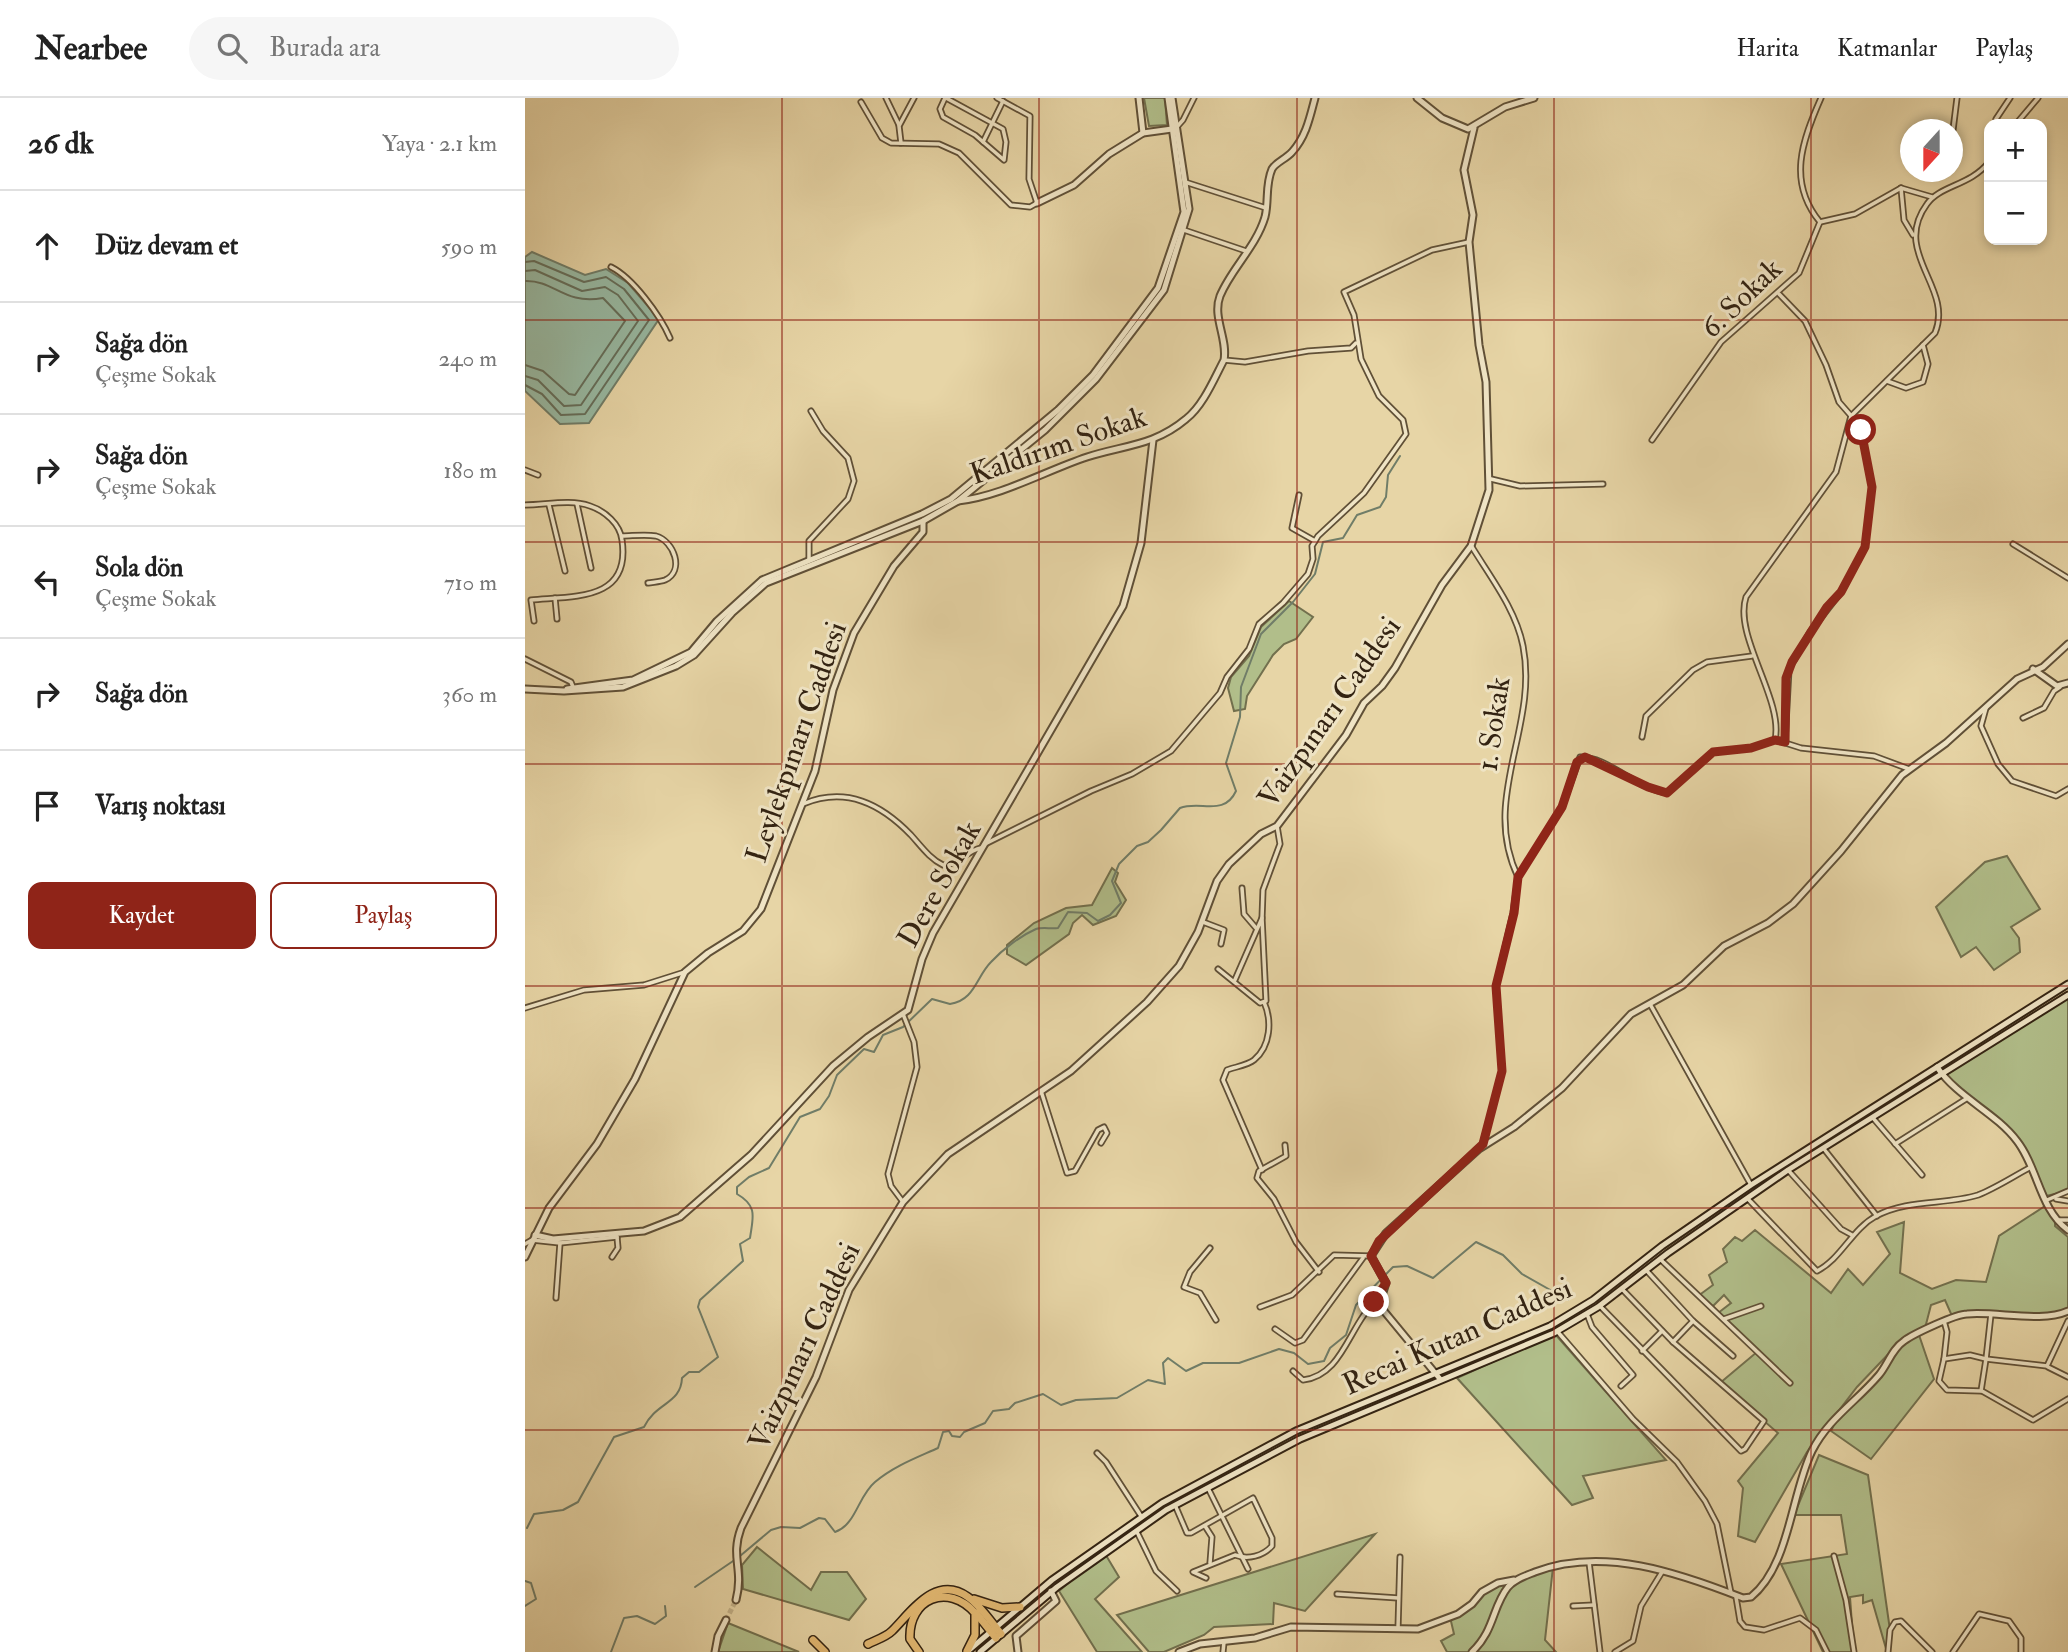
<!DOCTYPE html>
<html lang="tr">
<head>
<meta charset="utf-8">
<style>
	:root { --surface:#fff; --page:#f6f6f6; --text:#222; --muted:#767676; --line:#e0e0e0; --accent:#8f2418 }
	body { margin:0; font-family:"IM FELL Double Pica",serif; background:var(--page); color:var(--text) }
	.controls { position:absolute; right:21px; top:21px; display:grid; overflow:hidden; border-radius:14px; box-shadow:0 4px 10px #0003 }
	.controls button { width:63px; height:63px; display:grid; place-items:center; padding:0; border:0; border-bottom:2px solid var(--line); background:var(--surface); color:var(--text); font:35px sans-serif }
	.compass { position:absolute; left:1375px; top:21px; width:63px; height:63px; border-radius:50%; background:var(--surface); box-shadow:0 4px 10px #0003; rotate:201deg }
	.stop { position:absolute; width:21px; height:21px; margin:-16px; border:5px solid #8f2418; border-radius:50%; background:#fff }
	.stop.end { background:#8f2418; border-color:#fff; box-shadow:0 2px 7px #0008 }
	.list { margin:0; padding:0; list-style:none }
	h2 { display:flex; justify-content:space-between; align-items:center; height:91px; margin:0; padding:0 28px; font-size:30px }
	h2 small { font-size:23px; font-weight:400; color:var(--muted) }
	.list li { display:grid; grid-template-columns:46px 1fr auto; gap:21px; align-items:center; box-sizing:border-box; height:112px; padding:0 28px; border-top:2px solid var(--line) }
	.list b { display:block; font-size:26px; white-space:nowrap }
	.list p { margin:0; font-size:23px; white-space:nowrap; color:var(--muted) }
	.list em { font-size:23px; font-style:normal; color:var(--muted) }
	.actions { display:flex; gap:14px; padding:21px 28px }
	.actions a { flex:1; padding:16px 0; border:2px solid var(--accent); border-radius:14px; text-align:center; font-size:24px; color:var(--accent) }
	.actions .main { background:var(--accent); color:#fff }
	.icon { flex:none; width:38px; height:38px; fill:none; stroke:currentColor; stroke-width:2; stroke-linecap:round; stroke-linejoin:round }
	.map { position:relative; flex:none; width:1543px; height:1554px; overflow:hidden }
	header { display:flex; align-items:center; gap:42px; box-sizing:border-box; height:98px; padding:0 35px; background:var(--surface); border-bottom:2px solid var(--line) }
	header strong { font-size:33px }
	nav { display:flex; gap:38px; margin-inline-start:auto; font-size:24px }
	.search { width:490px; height:63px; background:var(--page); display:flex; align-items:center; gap:18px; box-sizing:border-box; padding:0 24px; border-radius:38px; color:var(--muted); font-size:26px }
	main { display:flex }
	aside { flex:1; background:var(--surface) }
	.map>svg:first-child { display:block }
</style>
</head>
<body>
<header>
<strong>Nearbee</strong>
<div class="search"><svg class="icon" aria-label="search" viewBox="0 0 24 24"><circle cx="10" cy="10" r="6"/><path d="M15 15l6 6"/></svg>Burada ara</div>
<nav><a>Harita</a><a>Katmanlar</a><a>Paylaş</a></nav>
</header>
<main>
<aside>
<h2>26 dk<small>Yaya · 2.1 km</small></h2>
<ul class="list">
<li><svg class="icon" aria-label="ahead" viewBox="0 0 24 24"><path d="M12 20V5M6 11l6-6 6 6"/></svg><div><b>Düz devam et</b></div><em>590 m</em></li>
<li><svg class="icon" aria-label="right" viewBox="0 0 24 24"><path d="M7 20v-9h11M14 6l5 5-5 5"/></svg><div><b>Sağa dön</b><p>Çeşme Sokak</p></div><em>240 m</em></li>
<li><svg class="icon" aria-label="right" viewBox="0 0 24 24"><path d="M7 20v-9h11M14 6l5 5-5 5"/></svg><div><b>Sağa dön</b><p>Çeşme Sokak</p></div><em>180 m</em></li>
<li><svg class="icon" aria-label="left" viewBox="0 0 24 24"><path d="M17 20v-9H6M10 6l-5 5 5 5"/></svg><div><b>Sola dön</b><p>Çeşme Sokak</p></div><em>710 m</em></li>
<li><svg class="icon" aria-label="right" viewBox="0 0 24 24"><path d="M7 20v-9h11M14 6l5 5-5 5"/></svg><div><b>Sağa dön</b></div><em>360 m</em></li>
<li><svg class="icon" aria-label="arrive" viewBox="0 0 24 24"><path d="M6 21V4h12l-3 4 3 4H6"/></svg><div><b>Varış noktası</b></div></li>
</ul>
<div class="actions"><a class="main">Kaydet</a><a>Paylaş</a></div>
</aside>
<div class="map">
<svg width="1543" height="1554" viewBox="0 0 1543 1554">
	<rect width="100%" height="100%" fill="#e7d5a6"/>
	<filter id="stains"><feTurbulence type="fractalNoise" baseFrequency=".00286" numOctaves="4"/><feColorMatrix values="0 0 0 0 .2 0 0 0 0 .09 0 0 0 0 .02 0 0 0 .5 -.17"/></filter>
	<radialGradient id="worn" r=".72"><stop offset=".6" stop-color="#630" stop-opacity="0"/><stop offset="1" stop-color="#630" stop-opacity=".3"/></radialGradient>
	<!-- green -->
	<g fill="#b1be8a" stroke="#72704e" stroke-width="2">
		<path d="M619,0H640L642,27L624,28Z"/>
		<path d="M764,503L788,519L771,541L759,546L748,557L722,598L720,611L709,613L703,590L706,579L724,558L736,529Z"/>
		<path d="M1482,758L1515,811L1486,829L1494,840L1495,854L1469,872L1451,849L1436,859L1411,809L1460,764Z"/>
		<path d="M587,770L593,775L590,784L601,802L591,818L568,827L557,817L548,825L544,836L501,867L482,856V847L509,825L541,810L567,807Z"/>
		<path d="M1543,897V1093L1521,1098L1485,1036L1417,976Z"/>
		<path d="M1410,974L1412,976L1228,1091L1236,1084Z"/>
		<path d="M1520,1108L1530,1122V1128L1543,1139V1210L1532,1216L1427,1218L1420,1202L1406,1207L1399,1234L1394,1237L1409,1281L1346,1361L1306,1333L1314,1315L1353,1278L1371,1248L1332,1289L1282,1354L1230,1444L1213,1438L1218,1390L1213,1383L1253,1335L1195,1285L1232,1254L1193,1215L1206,1205L1199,1197L1186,1210L1173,1198L1188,1187L1184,1177L1202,1164L1198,1151L1210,1139L1217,1143L1230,1132L1306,1195L1323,1171L1338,1187L1365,1156L1352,1134L1379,1124L1375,1175L1407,1191L1431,1182L1461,1184L1474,1138Z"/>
		<path d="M1030,1236L1141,1362L1058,1378L1068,1400L1047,1407L932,1280Z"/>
		<path d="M1294,1357L1343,1377L1365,1532L1362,1554L1347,1502L1338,1505V1497L1325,1499L1329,1554H1298L1256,1466L1322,1456L1316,1417H1269Z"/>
		<path d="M850,1436L780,1513L749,1505L748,1526L689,1529L679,1537L639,1554H624L592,1517Z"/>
		<path d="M232,1449L286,1492L296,1474H322L341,1501L324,1522L218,1491L217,1467Z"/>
		<path d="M579,1454L594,1479L570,1501L617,1554H572L534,1493Z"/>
		<path d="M1028,1469L1020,1542L1031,1554H922L916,1543L929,1536L925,1519C943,1509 955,1495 973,1485L983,1489L992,1481Z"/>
		<path d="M203,1525L274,1554H193Z"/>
	</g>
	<!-- water -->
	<path fill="#98b9a2" stroke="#707d68" stroke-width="2" d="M7,154L60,177L81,171L103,185L134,221L64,325L35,326L0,293V159Z"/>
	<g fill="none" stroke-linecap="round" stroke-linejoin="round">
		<!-- shore -->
		<g stroke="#666e5a" stroke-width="2">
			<path d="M0,164L9,163L59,184L81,179L99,191L124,222L60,316L36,317L17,296L0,287"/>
			<path d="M0,173L10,172L57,193L80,189L93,197L113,223L56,307L39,308L13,282L0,278"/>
			<path d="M0,183C30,182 38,207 78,200L100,223L50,297L44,296L18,273L0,267"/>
		</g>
		<!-- stream -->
		<g stroke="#707d68" stroke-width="2">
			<path d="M2,1430L9,1416L38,1412L53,1404L89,1339L119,1329C131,1304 156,1306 157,1280L164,1274H174L193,1259L173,1209L175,1202L218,1163L215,1146L225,1140C228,1119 233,1108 212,1096V1089L224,1079L244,1070L275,1019L295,1011L304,998L312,977L339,951L349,954L358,937L378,929L407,901L425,906C450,902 451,879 466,864C477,852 495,838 511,831C517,829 526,831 533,830L543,814L562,815L573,823L585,817L596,805L587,783L594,766L612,748L623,744L636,732L655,710C675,702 699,719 711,693L701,665L715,619L716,589L736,536L768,504L790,476L798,444L818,440L832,417L855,409L861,399L863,377L875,358"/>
			<path d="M215,1458L246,1432L256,1429L275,1430L294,1420L300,1421L310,1434C331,1427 333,1398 350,1384C369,1368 391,1360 413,1350L418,1334L424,1333L427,1338L435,1339L439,1334L460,1325L468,1313L484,1311L490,1305L518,1296L536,1307L551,1302L592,1300L623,1282L640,1286L638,1265L643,1260L661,1273L678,1265H714L754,1251L769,1255L783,1266L799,1263L805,1250L821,1237L831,1207L868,1169L882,1168L908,1180L951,1144L978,1157L997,1176L1043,1202"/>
			<path d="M0,1483L6,1485L11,1501L0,1508"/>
			<path d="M170,1489L211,1461"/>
			<path d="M86,1554L99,1520L112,1518L130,1526L141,1518L140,1508"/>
		</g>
		<!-- tertiary-tunnel -->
		<path stroke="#c3b188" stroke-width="5" stroke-dasharray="5 2.5" stroke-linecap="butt" d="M201,1522L211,1502"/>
		<defs>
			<g id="minor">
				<path d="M361,0L374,27"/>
				<path d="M420,0L415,11L418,19L450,37L479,62L481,44L478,31L421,0"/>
				<path d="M336,4L357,40L366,45L414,46L434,55L486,107L505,109L512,105L504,81L505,18L472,0"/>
				<path d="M1471,21L1485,0"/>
				<path d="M1491,26L1513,0"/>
				<path d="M650,31L658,22L669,0"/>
				<path d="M1428,32L1432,0"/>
				<path d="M458,44L478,3"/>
				<path d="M376,45L374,28L389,0"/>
				<path d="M660,84L741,110"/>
				<path d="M1295,124L1330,116L1376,90"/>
				<path d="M659,132L721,153"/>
				<path d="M1388,137L1379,122L1376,90L1407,99"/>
				<path d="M86,169C108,180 135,217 145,240"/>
				<path d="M1254,196L1280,223L1301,267L1314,304L1335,328L1347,389L1340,449L1316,494L1285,534L1264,571L1260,644"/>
				<path d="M699,262L720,264L783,253L826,250L831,245"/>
				<path d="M1362,283L1381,290L1398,284L1403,266L1398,247"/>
				<path d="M1127,342L1196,244L1274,175L1295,124C1262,84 1277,43 1296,0"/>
				<path d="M0,372L13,377"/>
				<path d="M966,381L995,388L1078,386"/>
				<path d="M774,397L767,430L790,443"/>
				<path d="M52,406L66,470"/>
				<path d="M0,407C21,407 45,401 65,408C80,413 95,426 97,442C106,503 50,498 6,502L9,523"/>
				<path d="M24,407L40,473"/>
				<path d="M97,438C107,438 120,436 131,438C149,443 160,473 140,482C135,484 128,484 123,485"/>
				<path d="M1488,446L1543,480"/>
				<path d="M947,449C966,480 991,512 998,548C1014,629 955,700 993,779"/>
				<path d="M284,461V443L323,401L329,383L323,360L298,333L286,313"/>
				<path d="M30,500L32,521"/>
				<path d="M0,561L46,584L48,589"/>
				<path d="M1461,610L1456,628L1473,666L1487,683L1531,698L1543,691"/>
				<path d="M1498,620L1519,610L1529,593L1535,589"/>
				<path d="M1117,639L1121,618L1168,572L1182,564L1227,558"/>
				<path d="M1251,642L1276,650L1349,658L1384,671"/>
				<path d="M278,706C321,688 356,706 386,737C396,748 405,761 418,767C432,768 441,753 456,750"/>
				<path d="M462,745L566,693L607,676L646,653L695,595L702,579L724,551L734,526L758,505L783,476L788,461L787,448L793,438L839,395L881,336L878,322L854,298L836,261L829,217L819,194L907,152L944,144"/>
				<path d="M717,790L719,816L731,830"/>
				<path d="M737,820L738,792L755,746L752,728"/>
				<path d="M678,824L699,832L696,846"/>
				<path d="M693,871L735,905L741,903L737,820L709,884"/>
				<path d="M1125,906L1226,1087"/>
				<path d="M0,910L59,892L119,887L160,874"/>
				<path d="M516,993L542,1075L550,1073L573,1032L579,1029L582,1035L576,1045"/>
				<path d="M1348,1020L1397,1077"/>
				<path d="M1370,1046L1441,1001"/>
				<path d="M760,1047L761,1058L734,1073L732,1080L749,1101L771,1144L794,1174"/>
				<path d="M957,1048L977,973L971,888L988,815L993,779L1037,709L1055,659C1082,658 1113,692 1142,695L1188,654L1226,650L1250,642C1259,602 1208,538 1221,499L1311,374L1326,318L1410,235C1429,189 1366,155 1402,106C1415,87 1445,88 1464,64"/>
				<path d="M1299,1051L1352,1118"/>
				<path d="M737,1072L698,982L702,972C710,969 723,967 729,962C746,948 747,922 739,904"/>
				<path d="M1263,1072L1316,1131L1327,1137"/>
				<path d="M1223,1101L1292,1173C1316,1161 1327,1131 1351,1118C1383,1101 1421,1107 1453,1097C1471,1090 1489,1078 1506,1069"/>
				<path d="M1531,1101L1543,1103"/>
				<path d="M1522,1102L1543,1093"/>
				<path d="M378,1104L366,1088L363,1076L392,969L389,944L378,916"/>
				<path d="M1532,1122H1543"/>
				<path d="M0,1146L7,1142L35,1145L92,1139"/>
				<path d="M685,1150L665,1174L659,1189L675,1195L691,1222"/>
				<path d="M87,1159L93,1150L92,1139"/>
				<path d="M1135,1161L1265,1285"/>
				<path d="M1121,1172L1168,1223L1148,1244"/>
				<path d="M31,1200L35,1145"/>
				<path d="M1075,1208L1216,1353L1220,1351L1239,1323L1148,1244L1097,1191"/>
				<path d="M735,1209L767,1197L809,1157L846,1158"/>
				<path d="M1062,1216L1067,1229L1108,1277L1096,1288"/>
				<path d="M1466,1216L1461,1261L1522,1268L1543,1223"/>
				<path d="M1199,1221L1236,1208"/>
				<path d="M1168,1223L1208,1258"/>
				<path d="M750,1231L770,1245L778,1242L838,1160"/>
				<path d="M1032,1233L1108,1321L1152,1364L1180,1403L1192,1426L1206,1495"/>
				<path d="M1117,1253L1137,1233"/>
				<path d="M1445,1257L1461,1261L1456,1293L1422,1292L1414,1283L1419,1261Z"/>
				<path d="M1419,1261L1422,1234L1419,1223"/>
				<path d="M1523,1269L1543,1279"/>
				<path d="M768,1273L778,1282C820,1277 824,1223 854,1201"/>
				<path d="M1457,1293L1508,1322L1543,1301"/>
				<path d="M572,1355L581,1364L616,1418"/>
				<path d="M683,1390L723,1471"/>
				<path d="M650,1407L662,1435H666L728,1400L747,1440V1448C738,1458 723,1462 710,1457L668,1474L681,1480"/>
				<path d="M680,1428L687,1439L685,1465"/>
				<path d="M612,1434L631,1473L652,1493"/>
				<path d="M1309,1458L1321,1502L1329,1554"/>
				<path d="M1064,1464L1075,1554"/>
				<path d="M812,1496L873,1500"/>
				<path d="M1211,1499L1215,1523L1220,1529L1239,1532L1275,1520L1291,1532L1302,1554"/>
				<path d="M1048,1508L1069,1507"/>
				<path d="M873,1530L875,1459"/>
				<path d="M698,1554L699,1544"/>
				<path d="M1090,1554L1108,1543L1116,1508L1137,1474"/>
				<path d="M1363,1554L1365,1532L1370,1524L1376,1523L1407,1554"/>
				<path d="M1428,1554L1454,1516L1484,1523L1496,1540V1554"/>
			</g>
			<g id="tertiary">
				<path d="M614,0L618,35"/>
				<path d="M892,0L917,20L943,31L980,9L1009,0"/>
				<path d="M512,105L549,87L584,56L618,35L647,31"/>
				<path d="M433,403C477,398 520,373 562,359C599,347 629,348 661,321C678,308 689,281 699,262C703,241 687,219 695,198C706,171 731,149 740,119C744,103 740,87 747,71C751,64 761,61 767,54C781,39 785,19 790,0"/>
				<path d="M1508,571L1532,588L1543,585"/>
				<path d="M0,591L39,593L98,589L151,568L169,557L207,515L241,485L398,423L433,403L520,332L571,281L639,192L664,111L647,0"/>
				<path d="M42,591L108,582L166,554L192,523L237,482L397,416L426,401L533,312L568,277L633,190L659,114L643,0"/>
				<path d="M1412,969C1433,1000 1470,1014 1492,1043C1513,1070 1515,1112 1543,1132"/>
				<path d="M10,1137L28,1141L119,1133L155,1119L226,1057L308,968L343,939L383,912L397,861L408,835L598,508L616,445L628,342"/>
				<path d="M0,1159L24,1110L72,1046L110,981L160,874L183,855L218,833L236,811L290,673L308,592L329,535L369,468L398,434V423"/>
				<path d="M915,1281L854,1207L861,1185L846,1158L861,1135L954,1051L989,1029L1037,990L1106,916L1158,887L1199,848L1243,825L1268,806L1316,753L1377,677L1421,645L1492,581L1518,569L1543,546"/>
				<path d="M211,1502C219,1470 205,1460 216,1430L291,1279L324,1192L378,1104L423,1056L546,973L622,904L654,868L673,834L692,783L704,766L736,736L752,728L821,637L839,605L857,588L870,570L917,487L946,448L964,392L961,284L954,247L944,144L948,117L939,72L949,30"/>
				<path d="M190,1554L193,1538L201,1522"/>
				<path d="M493,1554L491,1538L531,1503L526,1493"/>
				<path d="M654,1554L675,1546L730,1540L766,1529L893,1531L933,1516L947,1506L957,1494L973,1485L989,1482"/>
				<path d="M947,1554C970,1532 967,1509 983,1489C990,1481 1000,1478 1010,1474C1078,1448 1154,1475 1218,1500L1226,1499C1265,1467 1266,1396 1287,1353C1303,1321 1331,1304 1354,1277C1363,1266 1367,1251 1379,1243C1388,1236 1431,1216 1442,1216C1471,1213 1517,1225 1543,1213"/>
			</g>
			<g id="secondary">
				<path d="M443,1553L527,1482L637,1405L771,1333L1025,1228L1068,1202L1137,1148L1226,1087L1543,886"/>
				<path d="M455,1554L532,1489L641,1412L775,1341L1029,1235L1073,1209L1143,1155L1263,1072L1543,897"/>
			</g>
			<g id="trunk">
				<path d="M449,1501L477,1510L495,1509"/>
				<path d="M451,1515L471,1540"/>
				<path d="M288,1542L300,1554"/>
				<path d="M343,1546C351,1542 361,1539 367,1533C387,1513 411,1476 443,1499C456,1508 466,1524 476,1536"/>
				<path d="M394,1554L385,1541C383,1501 423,1484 450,1515V1537L442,1553"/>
			</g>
		</defs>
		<!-- minor casing -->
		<use href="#minor" stroke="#605037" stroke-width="7"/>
		<!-- tertiary casing -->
		<use href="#tertiary" stroke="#605037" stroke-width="9"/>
		<!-- secondary casing -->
		<use href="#secondary" stroke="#332312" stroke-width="9"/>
		<!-- trunk casing -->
		<use href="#trunk" stroke="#332312" stroke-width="10"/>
		<!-- minor -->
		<use href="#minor" stroke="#efe4c5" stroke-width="3.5"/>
		<!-- tertiary -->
		<use href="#tertiary" stroke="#efe4c5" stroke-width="5"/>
		<!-- secondary -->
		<use href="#secondary" stroke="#efe4c5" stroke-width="5"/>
		<!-- trunk -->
		<use href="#trunk" stroke="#e4ba73" stroke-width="7"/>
	</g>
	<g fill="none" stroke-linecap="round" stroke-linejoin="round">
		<!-- route -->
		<path stroke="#8f2418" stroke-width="9" d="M849,1204L861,1185L846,1158L854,1143L958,1046L977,973L971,888L989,815L993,779L1037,709L1052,664L1060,659L1123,689L1142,695L1188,654L1226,650L1250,642L1260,644L1261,580L1267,564L1302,509L1316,494L1340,449L1347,389L1336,332"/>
	</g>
	<!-- grid -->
	<path fill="none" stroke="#8f2418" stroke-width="2" stroke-opacity="0.55" d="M257,0V1554M514,0V1554M772,0V1554M1029,0V1554M1286,0V1554M0,222H1543M0,444H1543M0,666H1543M0,888H1543M0,1110H1543M0,1332H1543"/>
	<g text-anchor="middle" stroke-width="6" stroke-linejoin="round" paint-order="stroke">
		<!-- street labels -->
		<g font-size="30" fill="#332312" stroke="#efe4c5">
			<text transform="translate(1216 200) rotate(-44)" y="10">6. Sokak</text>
			<text transform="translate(533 347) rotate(-19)" y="10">Kaldırım Sokak</text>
			<text transform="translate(804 614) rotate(-55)" y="10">Vaizpınarı Caddesi</text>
			<text transform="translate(968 626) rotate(-82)" y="10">1. Sokak</text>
			<text transform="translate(271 644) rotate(-71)" y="10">Leylekpınarı Caddesi</text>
			<text transform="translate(414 786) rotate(-61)" y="10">Dere Sokak</text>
			<text transform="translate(932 1238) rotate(-24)" y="10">Recai Kutan Caddesi</text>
			<text transform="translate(279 1248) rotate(-65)" y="10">Vaizpınarı Caddesi</text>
		</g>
	</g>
	<rect width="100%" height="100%" filter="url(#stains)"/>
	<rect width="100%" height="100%" fill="url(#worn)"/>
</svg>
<div class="controls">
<button>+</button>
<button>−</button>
</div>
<svg class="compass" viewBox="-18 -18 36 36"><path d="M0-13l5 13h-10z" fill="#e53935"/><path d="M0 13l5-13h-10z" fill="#767676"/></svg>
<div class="stop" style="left:1336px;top:332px"></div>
<div class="stop end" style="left:849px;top:1204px"></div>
</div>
</main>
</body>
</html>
